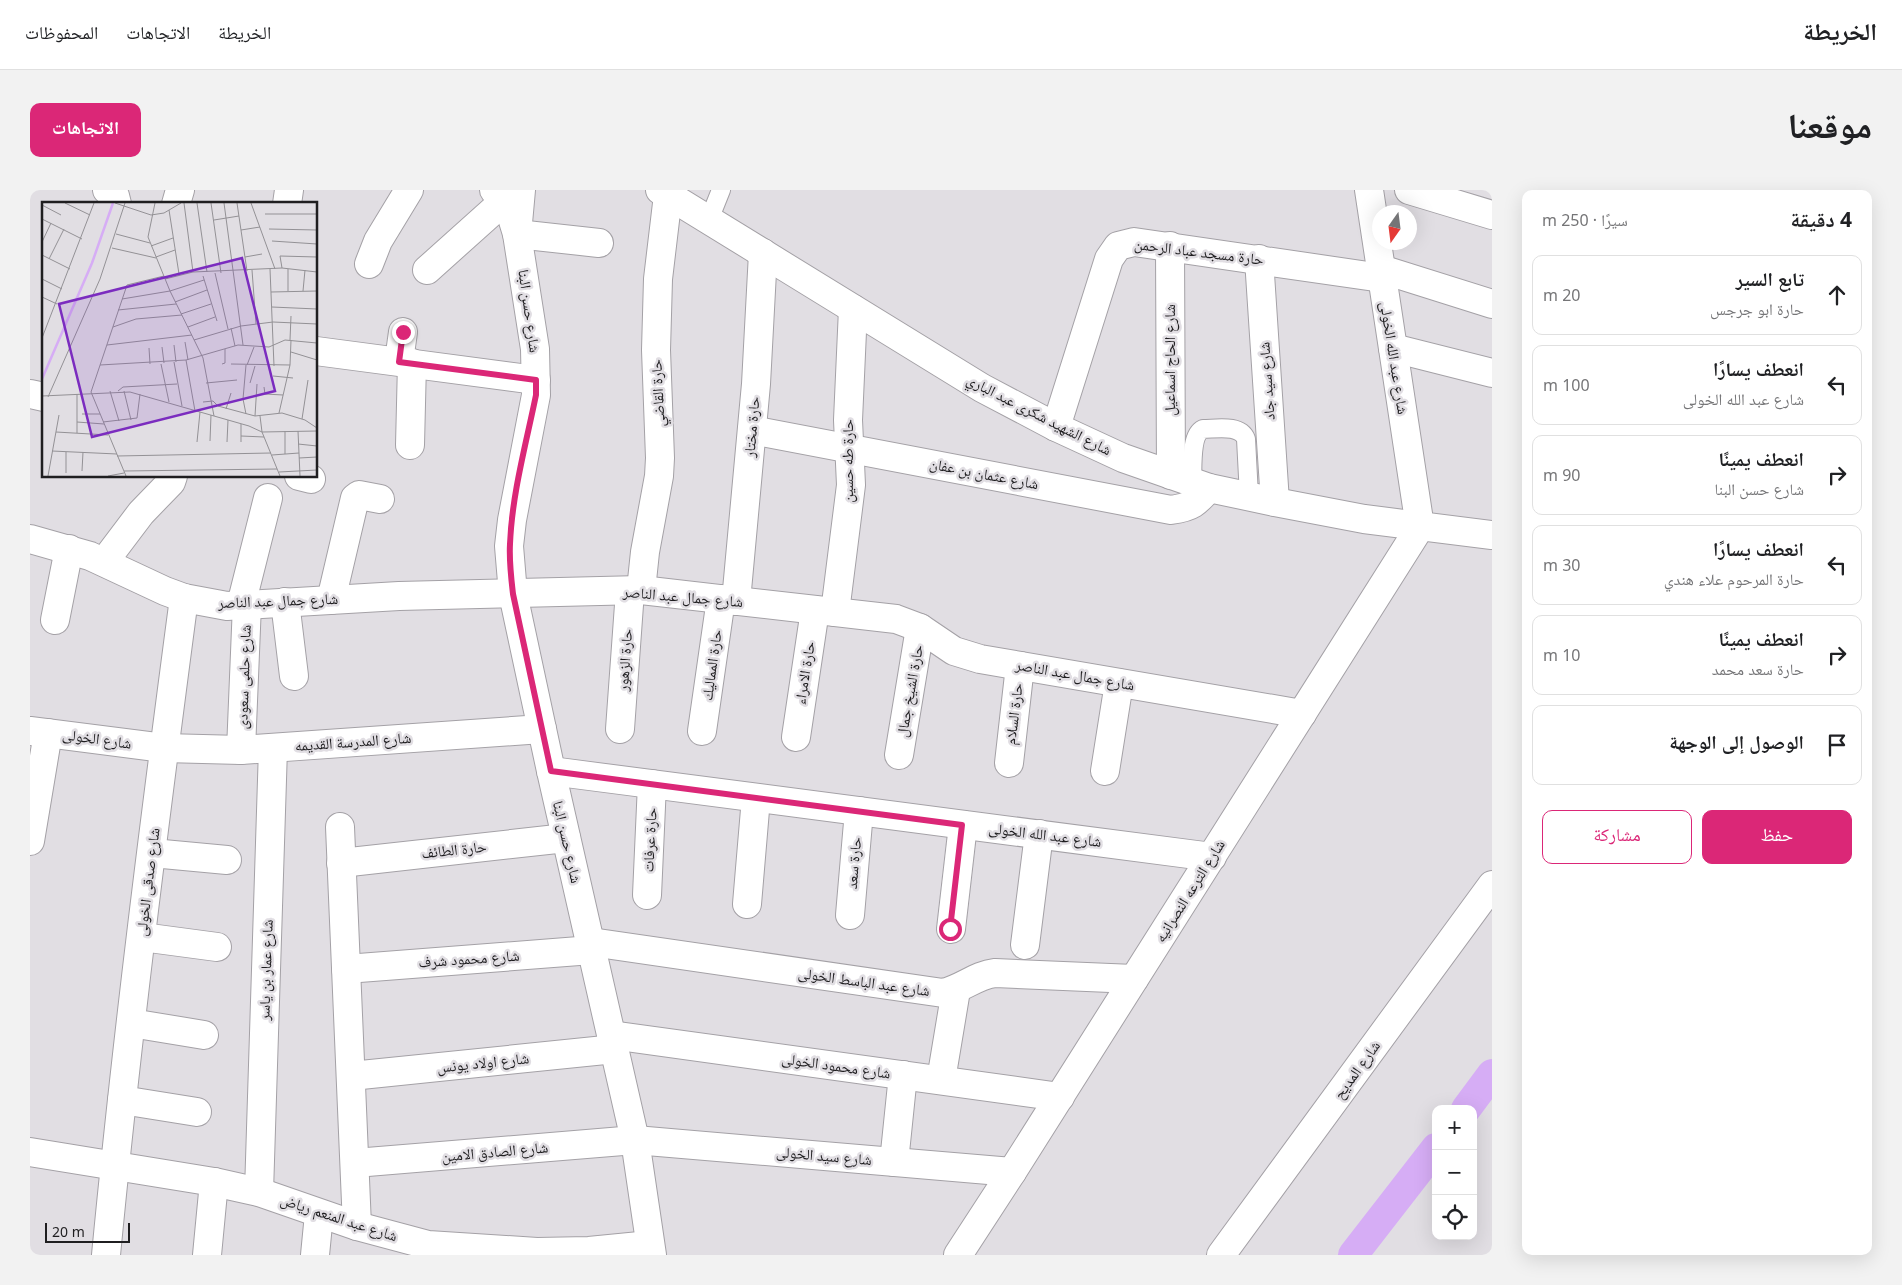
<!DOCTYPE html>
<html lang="ar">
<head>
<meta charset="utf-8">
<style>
	:root { --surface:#fff; --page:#f2f2f2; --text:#202124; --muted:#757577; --line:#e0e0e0; --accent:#db2777 }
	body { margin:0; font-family:"Noto Sans","Noto Naskh Arabic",sans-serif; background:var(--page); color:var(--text); direction:rtl }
	.controls { position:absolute; right:15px; bottom:15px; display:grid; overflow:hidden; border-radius:10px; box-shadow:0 5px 20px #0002 }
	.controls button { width:45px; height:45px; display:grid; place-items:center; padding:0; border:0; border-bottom:1px solid var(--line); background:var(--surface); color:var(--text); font:25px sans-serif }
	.compass { position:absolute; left:1342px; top:15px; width:45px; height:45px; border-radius:50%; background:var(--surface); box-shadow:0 5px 20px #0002; rotate:194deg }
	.scale { position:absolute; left:15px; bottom:12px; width:85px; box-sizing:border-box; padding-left:5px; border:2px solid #1f1e20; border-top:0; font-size:14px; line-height:18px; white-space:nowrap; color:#1f1e20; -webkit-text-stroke:4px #e1dee3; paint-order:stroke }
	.stop { position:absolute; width:15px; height:15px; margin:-11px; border:4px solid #db2777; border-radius:50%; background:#fff }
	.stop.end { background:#db2777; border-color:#fff; box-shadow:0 1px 5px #0008 }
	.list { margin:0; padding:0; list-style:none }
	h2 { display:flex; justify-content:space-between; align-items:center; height:65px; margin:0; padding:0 20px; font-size:21px }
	h2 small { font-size:16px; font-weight:400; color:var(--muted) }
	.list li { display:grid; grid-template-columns:32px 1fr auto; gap:15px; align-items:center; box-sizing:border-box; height:80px; margin:0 10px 10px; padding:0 10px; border:1px solid var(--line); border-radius:10px }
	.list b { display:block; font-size:19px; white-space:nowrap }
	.list p { margin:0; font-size:16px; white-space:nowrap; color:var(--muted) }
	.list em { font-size:16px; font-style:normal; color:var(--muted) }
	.actions { display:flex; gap:10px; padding:15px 20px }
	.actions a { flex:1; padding:11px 0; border:1px solid var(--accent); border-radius:10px; text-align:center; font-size:18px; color:var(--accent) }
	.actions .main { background:var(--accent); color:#fff }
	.icon { flex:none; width:28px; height:28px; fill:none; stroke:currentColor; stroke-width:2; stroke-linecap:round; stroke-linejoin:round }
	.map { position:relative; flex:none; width:1462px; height:1065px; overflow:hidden; direction:ltr; border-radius:10px }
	header { display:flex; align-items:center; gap:30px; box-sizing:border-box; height:70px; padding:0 25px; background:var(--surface); border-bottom:1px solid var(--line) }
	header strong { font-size:24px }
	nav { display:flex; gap:28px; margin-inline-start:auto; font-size:18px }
	.intro { display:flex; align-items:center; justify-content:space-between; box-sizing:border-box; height:120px; padding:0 30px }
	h1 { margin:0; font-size:35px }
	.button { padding:12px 22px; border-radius:10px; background:var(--accent); color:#fff; font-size:18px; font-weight:700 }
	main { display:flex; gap:30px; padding:0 30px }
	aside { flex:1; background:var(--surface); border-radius:10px; box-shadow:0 5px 20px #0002 }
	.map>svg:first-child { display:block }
</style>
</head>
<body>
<header>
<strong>الخريطة</strong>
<nav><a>الخريطة</a><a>الاتجاهات</a><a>المحفوظات</a></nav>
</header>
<div class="intro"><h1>موقعنا</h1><a class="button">الاتجاهات</a></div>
<main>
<aside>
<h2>4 دقيقة<small>سيرًا · 250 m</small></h2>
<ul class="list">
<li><svg class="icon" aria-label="ahead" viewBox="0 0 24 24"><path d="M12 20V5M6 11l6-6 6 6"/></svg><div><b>تابع السير</b><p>حارة ابو جرجس</p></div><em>20 m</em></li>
<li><svg class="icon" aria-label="left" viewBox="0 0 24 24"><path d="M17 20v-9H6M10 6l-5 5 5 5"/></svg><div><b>انعطف يسارًا</b><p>شارع عبد الله الخولى</p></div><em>100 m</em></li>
<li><svg class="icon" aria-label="right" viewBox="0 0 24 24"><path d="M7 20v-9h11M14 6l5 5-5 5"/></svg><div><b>انعطف يمينًا</b><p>شارع حسن البنا</p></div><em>90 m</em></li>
<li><svg class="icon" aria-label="left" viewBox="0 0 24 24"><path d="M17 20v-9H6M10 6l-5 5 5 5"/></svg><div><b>انعطف يسارًا</b><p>حارة المرحوم علاء هندي</p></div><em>30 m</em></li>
<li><svg class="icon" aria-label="right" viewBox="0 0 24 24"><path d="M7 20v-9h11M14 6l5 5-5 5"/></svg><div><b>انعطف يمينًا</b><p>حارة سعد محمد</p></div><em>10 m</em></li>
<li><svg class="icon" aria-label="arrive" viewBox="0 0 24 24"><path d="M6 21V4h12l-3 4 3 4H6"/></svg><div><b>الوصول إلى الوجهة</b></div></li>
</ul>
<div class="actions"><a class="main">حفظ</a><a>مشاركة</a></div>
</aside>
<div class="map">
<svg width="1462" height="1065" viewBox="0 0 1462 1065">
	<rect width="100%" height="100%" fill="#e1dee3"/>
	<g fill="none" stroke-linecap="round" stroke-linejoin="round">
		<!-- canal -->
		<g stroke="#d6adf5" stroke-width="30">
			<path d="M1436,919L1462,884"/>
			<path d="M1323,1065L1406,958"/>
		</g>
		<defs>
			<g id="service">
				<path d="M679,30L691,0"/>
				<path d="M1162,292C1163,278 1160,245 1173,239C1186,239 1210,234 1216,249L1219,306"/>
			</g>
			<g id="minor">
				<path d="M77,0L85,6L87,14"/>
				<path d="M464,0L480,21L487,44L569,53"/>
				<path d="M491,0L487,44L505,159L506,205L482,330L479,356L483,404L521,581L605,950L622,1065"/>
				<path d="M1379,0L1462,25"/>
				<path d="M146,14L150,0"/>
				<path d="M257,14L259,0"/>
				<path d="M1140,56L1141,285"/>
				<path d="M1229,69L1245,312"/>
				<path d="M339,74L348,51L379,0"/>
				<path d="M1351,79L1462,114"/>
				<path d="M397,80L474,11"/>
				<path d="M1363,158L1462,183"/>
				<path d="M286,161L506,190"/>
				<path d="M369,171L373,142"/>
				<path d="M0,204L14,207"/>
				<path d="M1026,237L1079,69L1088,56L1104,52L1352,88"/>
				<path d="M722,240L1141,320C1162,317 1166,313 1179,298"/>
				<path d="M380,255L382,173"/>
				<path d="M269,286L281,289"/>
				<path d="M0,349L60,366L135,401L154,408L197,416L369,406L611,400L866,429L890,438L924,461L950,469L1272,524"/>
				<path d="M74,372L111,323L141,292L143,286"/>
				<path d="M611,400L615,362L629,286L630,268L626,160L628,89L638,5"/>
				<path d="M301,410L325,308L329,305L350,309"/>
				<path d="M706,411L726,194L733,63"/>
				<path d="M255,412L264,486"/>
				<path d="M211,415L238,308"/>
				<path d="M805,422L821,295L818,230L823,119"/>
				<path d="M25,430L39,359"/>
				<path d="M590,539L600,401"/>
				<path d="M0,541L134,558L211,560L512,539"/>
				<path d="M672,541L691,409"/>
				<path d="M766,547L785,420"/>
				<path d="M211,560L217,414"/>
				<path d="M869,565L890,438"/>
				<path d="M979,573L990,476"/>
				<path d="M521,581L1182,667"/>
				<path d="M1075,581L1089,493"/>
				<path d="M310,637L327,1036"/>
				<path d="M0,651L18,543"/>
				<path d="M122,663L197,670"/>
				<path d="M311,673L536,648"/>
				<path d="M617,705L622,594"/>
				<path d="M717,714L726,608"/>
				<path d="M820,725L829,621"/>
				<path d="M921,739L933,635"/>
				<path d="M112,747L187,757"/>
				<path d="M561,752L913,803C932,799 946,785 965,783L1104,789"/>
				<path d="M995,755L1009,644"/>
				<path d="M316,779L562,760"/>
				<path d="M101,833L174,845"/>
				<path d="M581,845L1030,907"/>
				<path d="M321,886L585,859"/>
				<path d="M911,890L926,800"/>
				<path d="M92,910L167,922"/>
				<path d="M0,962L184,992L229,1002L327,1036L398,1055L507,1062L559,1061L620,1055"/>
				<path d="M864,972L873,885"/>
				<path d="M325,973L605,950L982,982"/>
				<path d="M229,1002L243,558"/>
				<path d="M76,1065C97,846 125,627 154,408"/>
				<path d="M177,1065L184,992"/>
				<path d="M285,1065L289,1024"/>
				<path d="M928,1065L982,982L1390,337L1339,0"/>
				<path d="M1191,1065L1462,695"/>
			</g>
			<path id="secondary" d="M630,0L952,198L1026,237L1093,268L1179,298L1245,312L1334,329L1462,345"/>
		</defs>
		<!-- service casing -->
		<use href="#service" stroke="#a4a1a6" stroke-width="20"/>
		<!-- minor casing -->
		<use href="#minor" stroke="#a4a1a6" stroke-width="30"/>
		<!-- secondary casing -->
		<use href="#secondary" stroke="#a4a1a6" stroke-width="30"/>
		<!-- service -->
		<use href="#service" stroke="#fff" stroke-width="18"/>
		<!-- minor -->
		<use href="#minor" stroke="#fff" stroke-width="28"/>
		<!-- secondary -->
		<use href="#secondary" stroke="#fff" stroke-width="28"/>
	</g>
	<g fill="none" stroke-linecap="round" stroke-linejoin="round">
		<!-- route -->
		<path stroke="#db2777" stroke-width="6" d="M373,142L369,172L506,190V205C496,254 482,304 480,354C479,371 481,387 483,404L521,581L932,635L920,739"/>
	</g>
	<g text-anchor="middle" stroke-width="5" stroke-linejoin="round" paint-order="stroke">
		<!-- street labels -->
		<g font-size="15" fill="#1f1e20" stroke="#e1dee3">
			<text transform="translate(1169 62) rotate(7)" y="5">حارة مسجد عباد الرحمن</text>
			<text transform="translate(499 121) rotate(82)" y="5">شارع حسن البنا</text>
			<text transform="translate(1364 168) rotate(81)" y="5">شارع عبد الله الخولى</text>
			<text transform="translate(1140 170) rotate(-90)" y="5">شارع الحاج اسماعيل</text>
			<text transform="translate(1237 191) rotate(-94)" y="5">شارع سيد جاد</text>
			<text transform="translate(628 203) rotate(-93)" y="5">حارة القاضي</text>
			<text transform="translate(1009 225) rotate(27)" y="5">شارع الشهيد شكرى عبد الباري</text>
			<text transform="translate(722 237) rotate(-85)" y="5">حارة مختار</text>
			<text transform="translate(818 271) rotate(-90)" y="5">حارة طه حسين</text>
			<text transform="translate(954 284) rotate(11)" y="5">شارع عثمان بن عفان</text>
			<text transform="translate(653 407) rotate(5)" y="5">شارع جمال عبد الناصر</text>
			<text transform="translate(248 411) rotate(-2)" y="5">شارع جمال عبد الناصر</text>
			<text transform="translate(595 470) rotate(-86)" y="5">حارة الزهور</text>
			<text transform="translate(682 475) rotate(-82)" y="5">حارة المماليك</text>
			<text transform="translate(775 483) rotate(-81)" y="5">حارة الامراء</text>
			<text transform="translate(1045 485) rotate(10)" y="5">شارع جمال عبد الناصر</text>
			<text transform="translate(214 487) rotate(-88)" y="5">شارع حلمى سعودى</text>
			<text transform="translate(880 501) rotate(-80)" y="5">حارة الشيخ جمال</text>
			<text transform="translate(984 524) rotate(-83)" y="5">حارة السلام</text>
			<text transform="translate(67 549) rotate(8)" y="5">شارع الخولى</text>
			<text transform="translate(323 552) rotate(-4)" y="5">شارع المدرسة القديمه</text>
			<text transform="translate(1015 645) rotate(7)" y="5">شارع عبد الله الخولى</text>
			<text transform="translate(620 650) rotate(-87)" y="5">حارة عرفات</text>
			<text transform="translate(537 652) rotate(77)" y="5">شارع حسن البنا</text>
			<text transform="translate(424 660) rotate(-6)" y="5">حارة الطائف</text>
			<text transform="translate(824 673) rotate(-85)" y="5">حارة سعد</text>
			<text transform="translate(118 692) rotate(-83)" y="5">شارع صدقى الخولى</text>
			<text transform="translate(1160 701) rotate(-58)" y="5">شارع الترعه النصرانيه</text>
			<text transform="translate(439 769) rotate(-4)" y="5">شارع محمود شرف</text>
			<text transform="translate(236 780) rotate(-88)" y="5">شارع عمار بن ياسر</text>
			<text transform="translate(834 792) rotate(8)" y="5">شارع عبد الباسط الخولى</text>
			<text transform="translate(453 873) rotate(-6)" y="5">شارع اولاد يونس</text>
			<text transform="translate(806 876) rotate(8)" y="5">شارع محمود الخولى</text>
			<text transform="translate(1327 880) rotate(-54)" y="5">شارع المديح</text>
			<text transform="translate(465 962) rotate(-5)" y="5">شارع الصادق الامين</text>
			<text transform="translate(794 966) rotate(5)" y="5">شارع سيد الخولى</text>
			<text transform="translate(309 1028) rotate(18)" y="5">شارع عبد المنعم رياض</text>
		</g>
	</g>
	<!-- overview -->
	<g transform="translate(12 12)">
		<rect width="275" height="275" fill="#e1dee3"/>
		<path fill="none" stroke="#d6adf5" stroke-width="2.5" d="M0,177L50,61L71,1"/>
		<path fill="none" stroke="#939195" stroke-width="1" d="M23,1L48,13M73,1L109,13L122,11L139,1M113,1L106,35L128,89L161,156L172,214M142,1L151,70M155,1L165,70M169,1L179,71M182,1L201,143M195,1L205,69M209,1L233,67M0,3L19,13M127,8L137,72M223,12H275M0,17L40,37M172,18L197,14M227,27L275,28M199,28L218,25M74,32L108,41M230,39L275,42M0,40L9,21M109,44L131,36M70,46L114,56M0,53L28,67M114,55L133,48M203,55L220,52M7,57L22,27M240,66L238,54L275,55M228,67L232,164M210,68L214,122M173,71L186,127M161,74L175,119M0,77L20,87M123,77L151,70L240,66L275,70M246,89V67M261,89L263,68M229,90L275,89M0,95L15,102M80,97L128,89L162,78M133,100L165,88M230,105L275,107M76,108L134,102M139,112L169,102M71,125L94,117L140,113M146,125L173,115M189,126L193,144M0,136L52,1M152,138L199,124L231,120L275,122M248,138L249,114M143,140L146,158M65,143L150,133M132,143L134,160M120,145L122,161M107,146L108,162M249,150L275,158M144,158L153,209M132,160L140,204M119,162L127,200M180,162L183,161V147M189,162L248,163M58,163L144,158L196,143L227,145L243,138L275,141M204,163L201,197L204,212M205,163L212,145M231,174L251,176M164,181L195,178M208,181L213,164M222,185L223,192L241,193M68,189L77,219M76,189L81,185L135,182M82,189L89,218M35,192V231M0,194L88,190L207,224L220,230L238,274M6,195L58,77L83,1M161,200L171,199L176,204L213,214L240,211L263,218L275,226M184,207L189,191M237,211L248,163L249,138M40,212H58M213,214L215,182M218,214L220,230L275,229M260,217L266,178M35,220L62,222M61,220L95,216L98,192M199,222V240M243,229V252M256,229L258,274M14,230L66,233M199,234L222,235M168,239L169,213M155,240L158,210M185,240L186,218M256,242L275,244M10,249L75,252M230,253L257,251M75,254L229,251M257,256L275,255M40,269L41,250M82,269L235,267M237,270L275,268M24,271V250M6,274L17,213M66,274L82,271M84,274L49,190L85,83L122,74"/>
		<path fill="#7b2cbf" fill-opacity="0.15" stroke="#7b2cbf" stroke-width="2.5" d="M200,56L233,189L50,235L17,102Z"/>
		<rect width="275" height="275" fill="none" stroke="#1f1e20" stroke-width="2.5"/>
	</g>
</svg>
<div class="controls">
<button>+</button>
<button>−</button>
<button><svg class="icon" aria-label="locate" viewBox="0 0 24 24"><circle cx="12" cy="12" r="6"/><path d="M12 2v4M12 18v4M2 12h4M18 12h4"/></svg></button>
</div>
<svg class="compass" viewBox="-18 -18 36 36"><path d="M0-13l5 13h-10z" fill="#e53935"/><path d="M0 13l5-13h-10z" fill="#757577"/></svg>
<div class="scale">20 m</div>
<div class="stop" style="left:920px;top:739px"></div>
<div class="stop end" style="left:373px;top:142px"></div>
</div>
</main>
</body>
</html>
